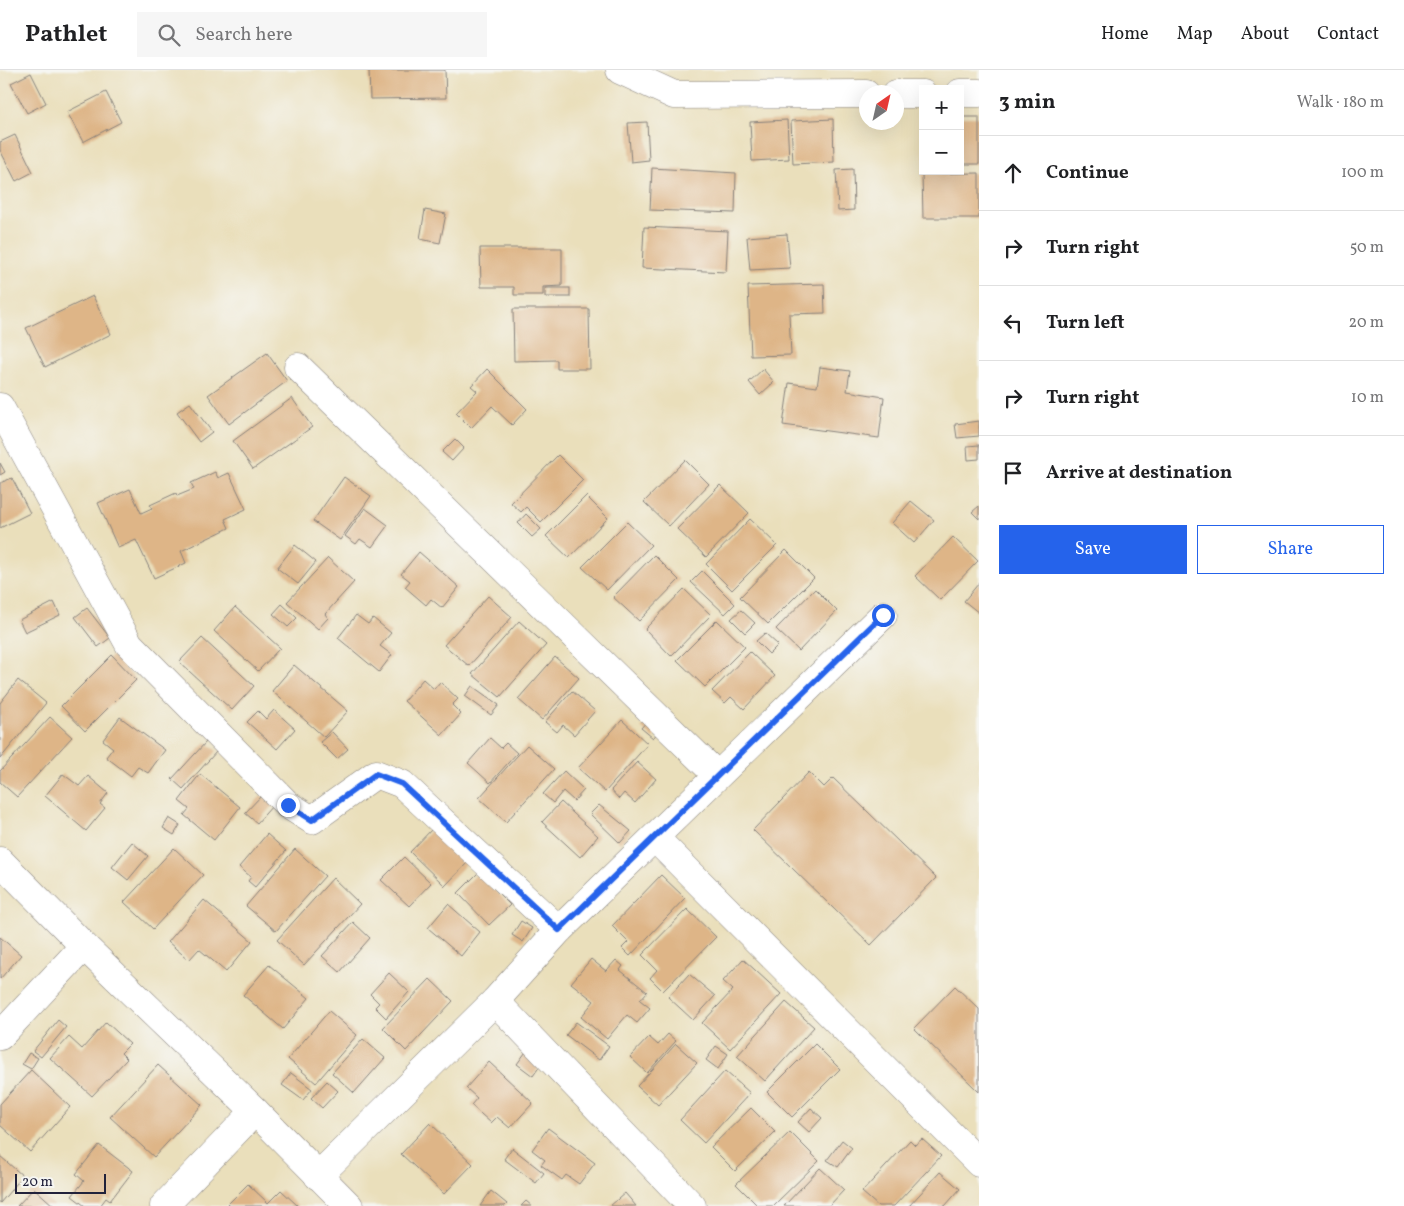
<!DOCTYPE html>
<html lang="en">
<head>
<meta charset="utf-8">
<style>
	:root { --surface:#fff; --page:#f6f6f6; --text:#202124; --muted:#757577; --line:#e0e0e0; --accent:#2563eb }
	body { margin:0; font-family:Vollkorn,serif; background:var(--page); color:var(--text) }
	.controls { position:absolute; right:15px; top:15px; display:grid; overflow:hidden; border-radius:0px; box-shadow:0 5px 20px #0002 }
	.controls button { width:45px; height:45px; display:grid; place-items:center; padding:0; border:0; border-bottom:1px solid var(--line); background:var(--surface); color:var(--text); font:25px sans-serif }
	.compass { position:absolute; left:859px; top:15px; width:45px; height:45px; border-radius:50%; background:var(--surface); box-shadow:0 5px 20px #0002; rotate:34deg }
	.scale { position:absolute; left:15px; bottom:12px; width:91px; box-sizing:border-box; padding-left:5px; border:2px solid #22223b; border-top:0; font-size:14px; line-height:18px; white-space:nowrap; color:#22223b; -webkit-text-stroke:4px #f6f6f2; paint-order:stroke }
	.stop { position:absolute; width:15px; height:15px; margin:-11px; border:4px solid #2563eb; border-radius:50%; background:#fff }
	.stop.end { background:#2563eb; border-color:#fff; box-shadow:0 1px 5px #0008 }
	.list { margin:0; padding:0; list-style:none }
	h2 { display:flex; justify-content:space-between; align-items:center; height:65px; margin:0; padding:0 20px; font-size:21px }
	h2 small { font-size:16px; font-weight:400; color:var(--muted) }
	.list li { display:grid; grid-template-columns:32px 1fr auto; gap:15px; align-items:center; box-sizing:border-box; height:75px; padding:0 20px; border-top:1px solid var(--line) }
	.list b { display:block; font-size:19px; white-space:nowrap }
	.list em { font-size:16px; font-style:normal; color:var(--muted) }
	.actions { display:flex; gap:10px; padding:15px 20px }
	.actions a { flex:1; padding:11px 0; border:1px solid var(--accent); border-radius:0px; text-align:center; font-size:18px; color:var(--accent) }
	.actions .main { background:var(--accent); color:#fff }
	.icon { flex:none; width:28px; height:28px; fill:none; stroke:currentColor; stroke-width:2; stroke-linecap:round; stroke-linejoin:round }
	.map { position:relative; flex:none; width:979px; height:1136px; overflow:hidden }
	header { display:flex; align-items:center; gap:30px; box-sizing:border-box; height:70px; padding:0 25px; background:var(--surface); border-bottom:1px solid var(--line) }
	header strong { font-size:24px }
	nav { display:flex; gap:28px; margin-inline-start:auto; font-size:18px }
	.search { width:350px; height:45px; background:var(--page); display:flex; align-items:center; gap:12px; box-sizing:border-box; padding:0 18px; border-radius:0px; color:var(--muted); font-size:19px }
	main { display:flex }
	aside { flex:1; background:var(--surface) }
	.map>svg:first-child { display:block }
</style>
</head>
<body>
<header>
<strong>Pathlet</strong>
<div class="search"><svg class="icon" aria-label="search" viewBox="0 0 24 24"><circle cx="10" cy="10" r="6"/><path d="M15 15l6 6"/></svg>Search here</div>
<nav><a>Home</a><a>Map</a><a>About</a><a>Contact</a></nav>
</header>
<main>
<div class="map">
<svg width="979" height="1136" viewBox="0 0 979 1136">
	<rect width="100%" height="100%" fill="#f6f6f2"/>
	<filter id="ink" filterUnits="userSpaceOnUse"><feTurbulence type="fractalNoise" baseFrequency=".02" numOctaves="2"/><feDisplacementMap in="SourceGraphic" scale="10" xChannelSelector="R" yChannelSelector="G"/><feConvolveMatrix kernelMatrix="1 2 1 2 8 2 1 2 1" color-interpolation-filters="sRGB"/></filter>
	<filter id="wash" filterUnits="userSpaceOnUse"><feTurbulence type="fractalNoise" baseFrequency=".0096" numOctaves="4" result="noise"/><feDisplacementMap in="SourceGraphic" scale="20" xChannelSelector="R" yChannelSelector="G"/><feGaussianBlur stdDeviation="1.12" result="paint"/><feColorMatrix in="noise" values="0 0 0 0 0 0 0 0 0 0 0 0 0 0 0 0 0 1.4 0 .05"/><feComposite in="paint" operator="in"/></filter>
	<g filter="url(#wash)">
		<rect width="100%" height="100%" fill="#eadfbb"/>
		<g id="blocks">
			<!-- building -->
			<g fill="#deb587">
				<path d="M369,0H445L446,28L370,29Z"/>
				<path d="M31,3L46,33L27,43L11,13Z"/>
				<path d="M106,22L121,52L83,72L67,42Z"/>
				<rect x="960" y="47" width="19" height="47"/>
				<path d="M833,49L834,92L793,94L791,51Z"/>
				<path d="M787,50L789,89L752,91L750,52Z"/>
				<path d="M647,52L649,90L631,92L628,53Z"/>
				<path d="M15,65L33,102L16,111L0,80V72Z"/>
				<path d="M652,98L736,103L735,143L650,140Z"/>
				<path d="M853,99L854,140L838,141L836,100Z"/>
				<path d="M979,103V148H923L922,104Z"/>
				<path d="M425,140L446,144L440,173L420,169Z"/>
				<path d="M644,157L728,161L726,202L642,198Z"/>
				<path d="M787,164L790,198L750,200L747,167Z"/>
				<path d="M480,178H562V216L543,217V225H514V217H481Z"/>
				<path d="M824,214L825,243L789,244L791,285L751,286L748,216Z"/>
				<rect x="545" y="218" width="25" height="9"/>
				<path d="M93,226L111,264L45,297L26,258Z"/>
				<path d="M513,239H589L590,299H557V290L514,291Z"/>
				<path d="M267,283L287,311L229,354L208,325Z"/>
				<path d="M820,297L850,301L847,321L884,327L879,368L783,355L789,313L817,317Z"/>
				<path d="M487,299L527,339L512,355L492,336L471,358L456,343L477,321L471,316Z"/>
				<path d="M763,299L774,312L760,325L749,312Z"/>
				<path d="M292,328L312,357L253,399L233,371Z"/>
				<path d="M190,333L212,362L199,372L177,342Z"/>
				<path d="M979,351V366L957,368L955,354Z"/>
				<path d="M455,369L464,378L452,391L442,382Z"/>
				<path d="M979,375V389L968,390L967,376Z"/>
				<path d="M558,385L583,410L541,452L526,437L521,442L511,433Z"/>
				<path d="M685,390L709,414L669,456L644,432Z"/>
				<path d="M0,393L5,402L0,405Z"/>
				<path d="M215,402L218,408L229,403L246,439L225,449L229,458L181,481L186,493L154,508L136,470L118,478L98,433L130,419L141,443L152,438L150,435L176,423L177,426L194,419L191,413Z"/>
				<path d="M344,407L371,426L340,470L313,451Z"/>
				<path d="M12,408L30,443L0,458V413Z"/>
				<path d="M720,415L749,443L706,487L677,459Z"/>
				<path d="M586,426L608,448L569,488L546,466Z"/>
				<path d="M911,431L934,450L914,473L892,453Z"/>
				<path d="M979,436V449L972,442Z"/>
				<path d="M365,438L388,455L372,477L360,469L356,474L345,466Z"/>
				<path d="M526,444L541,459L532,467L518,453Z"/>
				<path d="M750,449L777,475L732,520L706,494Z"/>
				<path d="M627,452L651,475L607,520L582,497Z"/>
				<path d="M953,467L978,491L940,530L915,506Z"/>
				<path d="M295,475L316,492L298,514L277,498Z"/>
				<path d="M786,480L814,508L768,554L740,527Z"/>
				<path d="M419,482L459,517L442,538L431,529L426,535L405,517L410,511L401,504Z"/>
				<path d="M654,485L679,510L639,551L613,527Z"/>
				<path d="M328,488L354,512L325,544L328,548L318,559L287,532Z"/>
				<path d="M702,501L735,534L725,544L691,512Z"/>
				<path d="M979,513V543L964,531Z"/>
				<path d="M684,519L711,545L671,586L645,559Z"/>
				<path d="M815,519L837,541L799,581L776,559Z"/>
				<path d="M488,526L512,547L469,596L444,575Z"/>
				<path d="M54,532L60,545L25,562L19,550Z"/>
				<path d="M282,534L297,548L288,557L273,544Z"/>
				<path d="M235,537L280,578L258,601L214,561Z"/>
				<path d="M87,538L110,568L98,577L75,547Z"/>
				<path d="M741,540L755,553L745,563L731,549Z"/>
				<path d="M356,545L368,554L373,548L391,563L380,576L392,585L379,602L338,568Z"/>
				<path d="M717,550L745,577L705,617L677,590Z"/>
				<path d="M519,551L546,575L500,627L472,604Z"/>
				<path d="M765,563L778,575L769,584L756,571Z"/>
				<path d="M202,568L254,616L232,640L179,592Z"/>
				<path d="M750,582L775,606L744,639L731,627L725,633L712,621Z"/>
				<path d="M112,585L136,610L85,661L61,636Z"/>
				<path d="M555,587L579,608L542,650L518,629Z"/>
				<path d="M294,595L348,641L324,667L272,621Z"/>
				<path d="M423,609L434,619L440,612L458,629L452,635L461,644L442,665L404,631Z"/>
				<path d="M18,610L46,633L0,689V633Z"/>
				<path d="M472,616L499,635L491,645L465,626Z"/>
				<path d="M572,621L595,641L574,665L563,655L557,662L545,652Z"/>
				<path d="M274,640L295,659L277,679L247,652L258,641L266,649Z"/>
				<path d="M50,647L72,667L17,727L0,712V701Z"/>
				<path d="M120,647L165,680L148,703L138,697L131,706L106,687L113,678L103,670Z"/>
				<path d="M622,650L648,674L605,722L578,698Z"/>
				<path d="M648,650L660,660L653,668L641,658Z"/>
				<path d="M332,662L348,679L337,689L320,672Z"/>
				<path d="M490,668L501,678L506,673L517,683L490,713L468,693Z"/>
				<path d="M206,672L217,681L183,719L172,709Z"/>
				<path d="M527,675L554,699L506,752L479,728Z"/>
				<path d="M637,692L656,709L635,733L624,723L619,729L611,720Z"/>
				<path d="M564,701L584,720L574,731L563,721L553,733L543,724Z"/>
				<path d="M809,702L824,717L833,708L936,808L871,875L753,760Z"/>
				<path d="M63,704L79,716L88,706L108,723L100,734L105,738L86,761L45,726Z"/>
				<path d="M200,704L240,737L214,770L184,745L189,739L179,731Z"/>
				<path d="M262,725L273,735L257,753L245,743Z"/>
				<path d="M561,732L598,766L580,787L542,752Z"/>
				<path d="M599,735L631,761L620,773L590,744Z"/>
				<path d="M169,748L180,755L174,765L163,758Z"/>
				<path d="M434,757L469,791L445,816L410,782Z"/>
				<path d="M267,764L286,781L255,817L248,811L251,807L239,797Z"/>
				<path d="M132,772L148,786L128,810L112,797Z"/>
				<path d="M174,778L203,805L153,859L124,832Z"/>
				<path d="M295,779L325,806L276,861L246,836Z"/>
				<path d="M404,787L431,813L409,836L381,810Z"/>
				<path d="M478,803L510,835L489,855L458,823Z"/>
				<path d="M661,805L685,828L630,886L622,878L628,872L612,856Z"/>
				<path d="M333,808L360,834L304,895L277,870Z"/>
				<path d="M204,830L252,871L226,902L199,879L189,890L168,872Z"/>
				<path d="M448,834L480,862L461,886L428,858Z"/>
				<path d="M687,839L716,867L663,921L650,908L657,900L642,885Z"/>
				<path d="M521,851L532,858L523,872L512,865Z"/>
				<path d="M353,852L370,868L340,902L322,886Z"/>
				<path d="M0,867L21,885L0,909Z"/>
				<path d="M591,889L606,901L616,890L623,896L620,900L647,922L640,930L650,938L637,953L627,945L607,969L581,947L594,931L571,913Z"/>
				<path d="M743,889L781,924L730,979L702,953L733,920L723,911Z"/>
				<path d="M269,895L309,928L283,959L243,925Z"/>
				<path d="M389,903L409,922L386,948L375,937L379,933L370,924Z"/>
				<path d="M689,904L715,926L693,950L668,927Z"/>
				<path d="M430,909L453,931L406,981L383,958Z"/>
				<path d="M955,916L979,939V1022L914,958Z"/>
				<path d="M786,932L814,957L765,1011L737,986Z"/>
				<path d="M329,941L357,965L316,1013L288,989Z"/>
				<path d="M58,950L66,957L41,987L33,981Z"/>
				<path d="M106,952L130,974L121,983L127,989L92,1026L50,988L69,967L82,979Z"/>
				<path d="M576,952L609,976L599,990L566,965Z"/>
				<path d="M668,964L676,971L647,1003L630,987L649,967L658,975Z"/>
				<path d="M363,969L385,988L354,1023L332,1003Z"/>
				<path d="M676,974L697,993L658,1035L637,1016Z"/>
				<path d="M815,974L840,999L792,1047L767,1022Z"/>
				<path d="M716,976L728,984L718,999L706,990Z"/>
				<path d="M528,979L544,990L533,1006L517,994Z"/>
				<path d="M29,983L38,988L31,999L22,994Z"/>
				<path d="M489,992L533,1033L510,1058L497,1047L491,1053L471,1035L477,1028L466,1018Z"/>
				<path d="M158,995L202,1035L154,1087L110,1047Z"/>
				<path d="M31,1000L70,1037L30,1082L0,1055V1034Z"/>
				<path d="M725,1001L750,1023L704,1073L680,1050Z"/>
				<path d="M291,1003L312,1019L303,1030L282,1015Z"/>
				<path d="M327,1011L338,1021L322,1038L311,1028Z"/>
				<path d="M751,1038L775,1062L735,1101L711,1077Z"/>
				<path d="M811,1038L822,1048L809,1062L798,1052Z"/>
				<path d="M430,1053L473,1094L444,1124L401,1084Z"/>
				<path d="M548,1058L595,1093L579,1114L566,1105L562,1110L541,1095L545,1090L532,1080Z"/>
				<path d="M790,1062L819,1091L773,1136H758L736,1114Z"/>
				<path d="M922,1069L941,1086L894,1136H878L862,1122L910,1070L915,1075Z"/>
				<path d="M842,1070L852,1078L838,1097L827,1090Z"/>
				<path d="M99,1075L133,1101L110,1131L106,1128L100,1136H85L72,1126L84,1111L76,1104Z"/>
				<path d="M512,1078L544,1103L536,1113L504,1089Z"/>
				<path d="M0,1086L23,1106L0,1133Z"/>
				<path d="M820,1098L844,1120L829,1136H784Z"/>
				<path d="M940,1102L960,1119L945,1136H909Z"/>
				<path d="M248,1114L268,1133L281,1120L298,1136H230L228,1134Z"/>
				<path d="M34,1118L54,1136H17Z"/>
				<path d="M491,1121L507,1134L505,1136H480Z"/>
				<path d="M625,1123L636,1136H610Z"/>
				<path d="M526,1131L532,1136H521Z"/>
			</g>
		</g>
	</g>
	<g filter="url(#ink)">
		<use href="#blocks" fill-opacity="0" stroke="#86807b" stroke-width="1"/>
		<g fill="none" stroke-linecap="round" stroke-linejoin="round">
			<defs>
				<g id="minor">
					<path d="M620,0L674,25L866,24"/>
					<path d="M960,23H979"/>
					<path d="M896,24H923"/>
					<path d="M298,297L717,705"/>
					<path d="M0,337L129,574L288,735L312,750L376,704L402,714L559,860"/>
					<path d="M655,768L979,1093"/>
					<path d="M0,791L84,876L255,1041L349,1136"/>
					<path d="M495,931L692,1136"/>
					<path d="M0,966L84,876"/>
					<path d="M318,1106L495,931L559,860L883,545"/>
					<path d="M164,1136L255,1041"/>
				</g>
			</defs>
			<!-- minor casing -->
			<use href="#minor" stroke="#86807b" stroke-width="29"/>
			<!-- minor -->
			<use href="#minor" stroke="#fff" stroke-width="28"/>
		</g>
	</g>
	<g fill="none" stroke-linecap="round" stroke-linejoin="round" filter="url(#ink)">
		<!-- route -->
		<path stroke="#2563eb" stroke-width="6" d="M288,735L312,750L376,704L402,714L559,860L883,545"/>
	</g>
</svg>
<div class="controls">
<button>+</button>
<button>−</button>
</div>
<svg class="compass" viewBox="-18 -18 36 36"><path d="M0-13l5 13h-10z" fill="#e53935"/><path d="M0 13l5-13h-10z" fill="#757577"/></svg>
<div class="scale">20 m</div>
<div class="stop" style="left:883px;top:545px"></div>
<div class="stop end" style="left:288px;top:735px"></div>
</div>
<aside>
<h2>3 min<small>Walk · 180 m</small></h2>
<ul class="list">
<li><svg class="icon" aria-label="ahead" viewBox="0 0 24 24"><path d="M12 20V5M6 11l6-6 6 6"/></svg><div><b>Continue</b></div><em>100 m</em></li>
<li><svg class="icon" aria-label="right" viewBox="0 0 24 24"><path d="M7 20v-9h11M14 6l5 5-5 5"/></svg><div><b>Turn right</b></div><em>50 m</em></li>
<li><svg class="icon" aria-label="left" viewBox="0 0 24 24"><path d="M17 20v-9H6M10 6l-5 5 5 5"/></svg><div><b>Turn left</b></div><em>20 m</em></li>
<li><svg class="icon" aria-label="right" viewBox="0 0 24 24"><path d="M7 20v-9h11M14 6l5 5-5 5"/></svg><div><b>Turn right</b></div><em>10 m</em></li>
<li><svg class="icon" aria-label="arrive" viewBox="0 0 24 24"><path d="M6 21V4h12l-3 4 3 4H6"/></svg><div><b>Arrive at destination</b></div></li>
</ul>
<div class="actions"><a class="main">Save</a><a>Share</a></div>
</aside>
</main>
</body>
</html>
